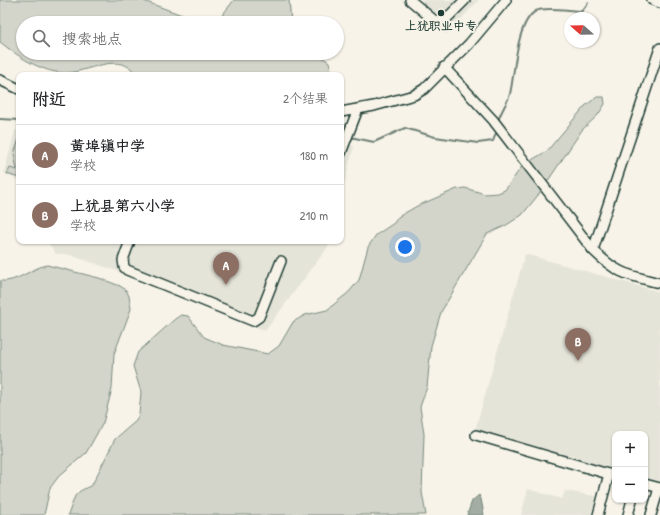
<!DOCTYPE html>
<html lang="zh">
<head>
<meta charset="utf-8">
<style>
	:root { --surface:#fff; --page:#f6f6f6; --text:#202124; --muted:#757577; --line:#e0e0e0; --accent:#1f3d34 }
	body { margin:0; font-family:"Patrick Hand","LXGW WenKai TC",sans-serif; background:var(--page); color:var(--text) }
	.controls { position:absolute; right:12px; bottom:12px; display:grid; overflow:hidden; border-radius:8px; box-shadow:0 1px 3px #0004 }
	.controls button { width:36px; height:36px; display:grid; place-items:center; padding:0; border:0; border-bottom:1px solid var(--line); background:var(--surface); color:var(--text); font:20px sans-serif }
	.compass { position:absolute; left:564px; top:12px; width:36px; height:36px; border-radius:50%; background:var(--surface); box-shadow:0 1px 3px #0004; rotate:290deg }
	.you { position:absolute; left:405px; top:247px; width:14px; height:14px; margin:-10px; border:3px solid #fff; border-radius:50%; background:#1a73e8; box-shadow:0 0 0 6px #1a73e833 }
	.badge { display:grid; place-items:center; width:26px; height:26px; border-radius:50%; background:var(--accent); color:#fff; font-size:13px; font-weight:700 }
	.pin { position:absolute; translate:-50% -33px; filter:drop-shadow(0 1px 2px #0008) }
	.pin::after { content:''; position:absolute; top:21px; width:14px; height:12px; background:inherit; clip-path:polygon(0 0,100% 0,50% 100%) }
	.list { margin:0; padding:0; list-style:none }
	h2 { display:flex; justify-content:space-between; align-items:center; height:52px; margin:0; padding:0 16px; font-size:17px }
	h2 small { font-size:13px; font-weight:400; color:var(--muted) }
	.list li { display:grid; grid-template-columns:26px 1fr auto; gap:12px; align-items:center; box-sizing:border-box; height:60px; padding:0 16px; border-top:1px solid var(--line) }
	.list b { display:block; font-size:15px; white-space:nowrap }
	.list p { margin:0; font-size:13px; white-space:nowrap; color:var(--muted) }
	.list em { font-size:13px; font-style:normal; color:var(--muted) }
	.icon { flex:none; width:22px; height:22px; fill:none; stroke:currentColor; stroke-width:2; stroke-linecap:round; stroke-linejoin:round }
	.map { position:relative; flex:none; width:660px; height:515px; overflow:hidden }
	.search { position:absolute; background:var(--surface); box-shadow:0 1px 3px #0004; left:16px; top:16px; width:328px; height:44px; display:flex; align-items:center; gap:10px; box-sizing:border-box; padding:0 14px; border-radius:22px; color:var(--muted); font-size:15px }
	.panel { position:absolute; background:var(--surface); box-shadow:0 1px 3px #0004; left:16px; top:72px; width:328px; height:172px; border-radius:8px }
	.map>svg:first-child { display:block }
</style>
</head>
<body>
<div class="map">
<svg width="660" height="515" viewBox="0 0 660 515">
	<rect width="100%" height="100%" fill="#f7f3e8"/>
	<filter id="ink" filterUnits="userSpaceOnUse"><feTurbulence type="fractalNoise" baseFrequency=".025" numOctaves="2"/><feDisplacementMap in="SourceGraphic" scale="8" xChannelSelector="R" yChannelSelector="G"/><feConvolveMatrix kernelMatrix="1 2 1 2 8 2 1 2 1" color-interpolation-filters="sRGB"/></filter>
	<g filter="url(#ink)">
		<!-- built -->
		<g fill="#e5e4d9">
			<path d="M401,0H479L447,34L430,25Z"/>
			<path d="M19,129V181L4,173L15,131Z"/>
			<path d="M341,143L354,146L341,196Z"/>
			<path d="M47,241H330L328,247L265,331L239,318L117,271L67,254H56Z"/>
			<path d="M525,254L660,292V482L645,478V434H615V470L475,430Z"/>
			<path d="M528,489L562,499L565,491L596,496L591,515H521Z"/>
		</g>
		<!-- green -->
		<g fill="#d3d5ca" stroke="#79897f">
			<path d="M0,0H141L204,23H23V53H316L329,62L332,75H137C119,49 87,74 63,73C39,71 18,56 0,42Z"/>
			<path d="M234,0H289L291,23H209L220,18Z"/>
			<path d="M597,97H604L605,104L598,115L582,130L539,194L522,215L505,226L487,234L441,312L431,346L427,387L420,407L424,434L422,492L426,515H68L75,496L80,491L92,485L115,439L136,421L139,414L141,392L133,366L138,352L175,319L181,315L188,316L204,337L223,345L268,354L279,346L293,322L305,315L327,310L349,292L359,280L368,247L376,235L394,223L398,217L417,206L457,189L465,188L485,194L498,193L505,190L523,165L547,151L585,106Z"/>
			<path d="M19,139V178L7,174L10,168L17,170L14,154Z"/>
			<path d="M47,265L99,278L120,286L126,290L129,296L131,309L114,354L112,389L103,423L86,453L59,476L50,488L44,515H0V281C17,283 31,268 47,265Z"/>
		</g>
		<!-- water -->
		<path fill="#a4ada3" stroke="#6f8077" d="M479,495L481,499L484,515H467L472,501Z"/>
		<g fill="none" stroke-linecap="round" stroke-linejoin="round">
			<!-- stream -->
			<g stroke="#6f8077" stroke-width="2">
				<path d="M0,119L19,120"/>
				<path d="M498,122C500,112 507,104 510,94C515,73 516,22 536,11C545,6 571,11 582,11L588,3"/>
				<path d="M350,137L374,142L405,128L435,137L478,143L493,141L497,131"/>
			</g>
			<defs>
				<g id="minor">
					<path d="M410,0L435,21L448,17L465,0"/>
					<path d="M652,0L660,3"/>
					<path d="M444,67L493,120L593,250C618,275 628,275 660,283"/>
					<path d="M0,80L19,89"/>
					<path d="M341,112L374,106L414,95L424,89L469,44L506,0"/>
					<path d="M341,153L358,109"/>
					<path d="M130,241L123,260L124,267L127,270L253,321L259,317L281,261"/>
					<path d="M593,250L660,48"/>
					<path d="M476,435L615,476"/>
					<path d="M645,484L660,488"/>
					<path d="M598,515L609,474"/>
					<path d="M628,515L632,500"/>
					<path d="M651,515L659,488"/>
				</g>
			</defs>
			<!-- minor casing -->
			<use href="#minor" stroke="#1f3d34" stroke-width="12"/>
			<!-- minor -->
			<use href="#minor" stroke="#f7f3e8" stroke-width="9"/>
		</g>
	</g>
	<!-- markers -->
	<circle fill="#1f3d34" stroke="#f7f3e8" stroke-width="1.5" cx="441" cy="13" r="4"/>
	<g text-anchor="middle" stroke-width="4" stroke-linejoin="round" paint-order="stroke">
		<!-- poi labels -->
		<g font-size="12" font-weight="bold" fill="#1f3d34" stroke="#f7f3e8">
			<text x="441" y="30">上犹职业中专</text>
		</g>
	</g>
</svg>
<div class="controls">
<button>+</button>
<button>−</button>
</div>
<svg class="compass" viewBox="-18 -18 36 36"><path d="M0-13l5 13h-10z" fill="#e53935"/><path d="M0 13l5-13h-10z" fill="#757577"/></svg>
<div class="you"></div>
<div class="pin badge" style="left:226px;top:285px;background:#8d6e63">A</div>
<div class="pin badge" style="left:578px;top:361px;background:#8d6e63">B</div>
<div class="search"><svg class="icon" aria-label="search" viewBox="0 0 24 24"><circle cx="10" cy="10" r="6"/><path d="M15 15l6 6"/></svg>搜索地点</div>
<section class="panel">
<h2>附近<small>2个结果</small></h2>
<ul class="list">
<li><span class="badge" style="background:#8d6e63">A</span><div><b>黄埠镇中学</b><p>学校</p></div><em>180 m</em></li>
<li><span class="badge" style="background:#8d6e63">B</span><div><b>上犹县第六小学</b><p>学校</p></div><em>210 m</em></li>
</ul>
</section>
</div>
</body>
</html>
